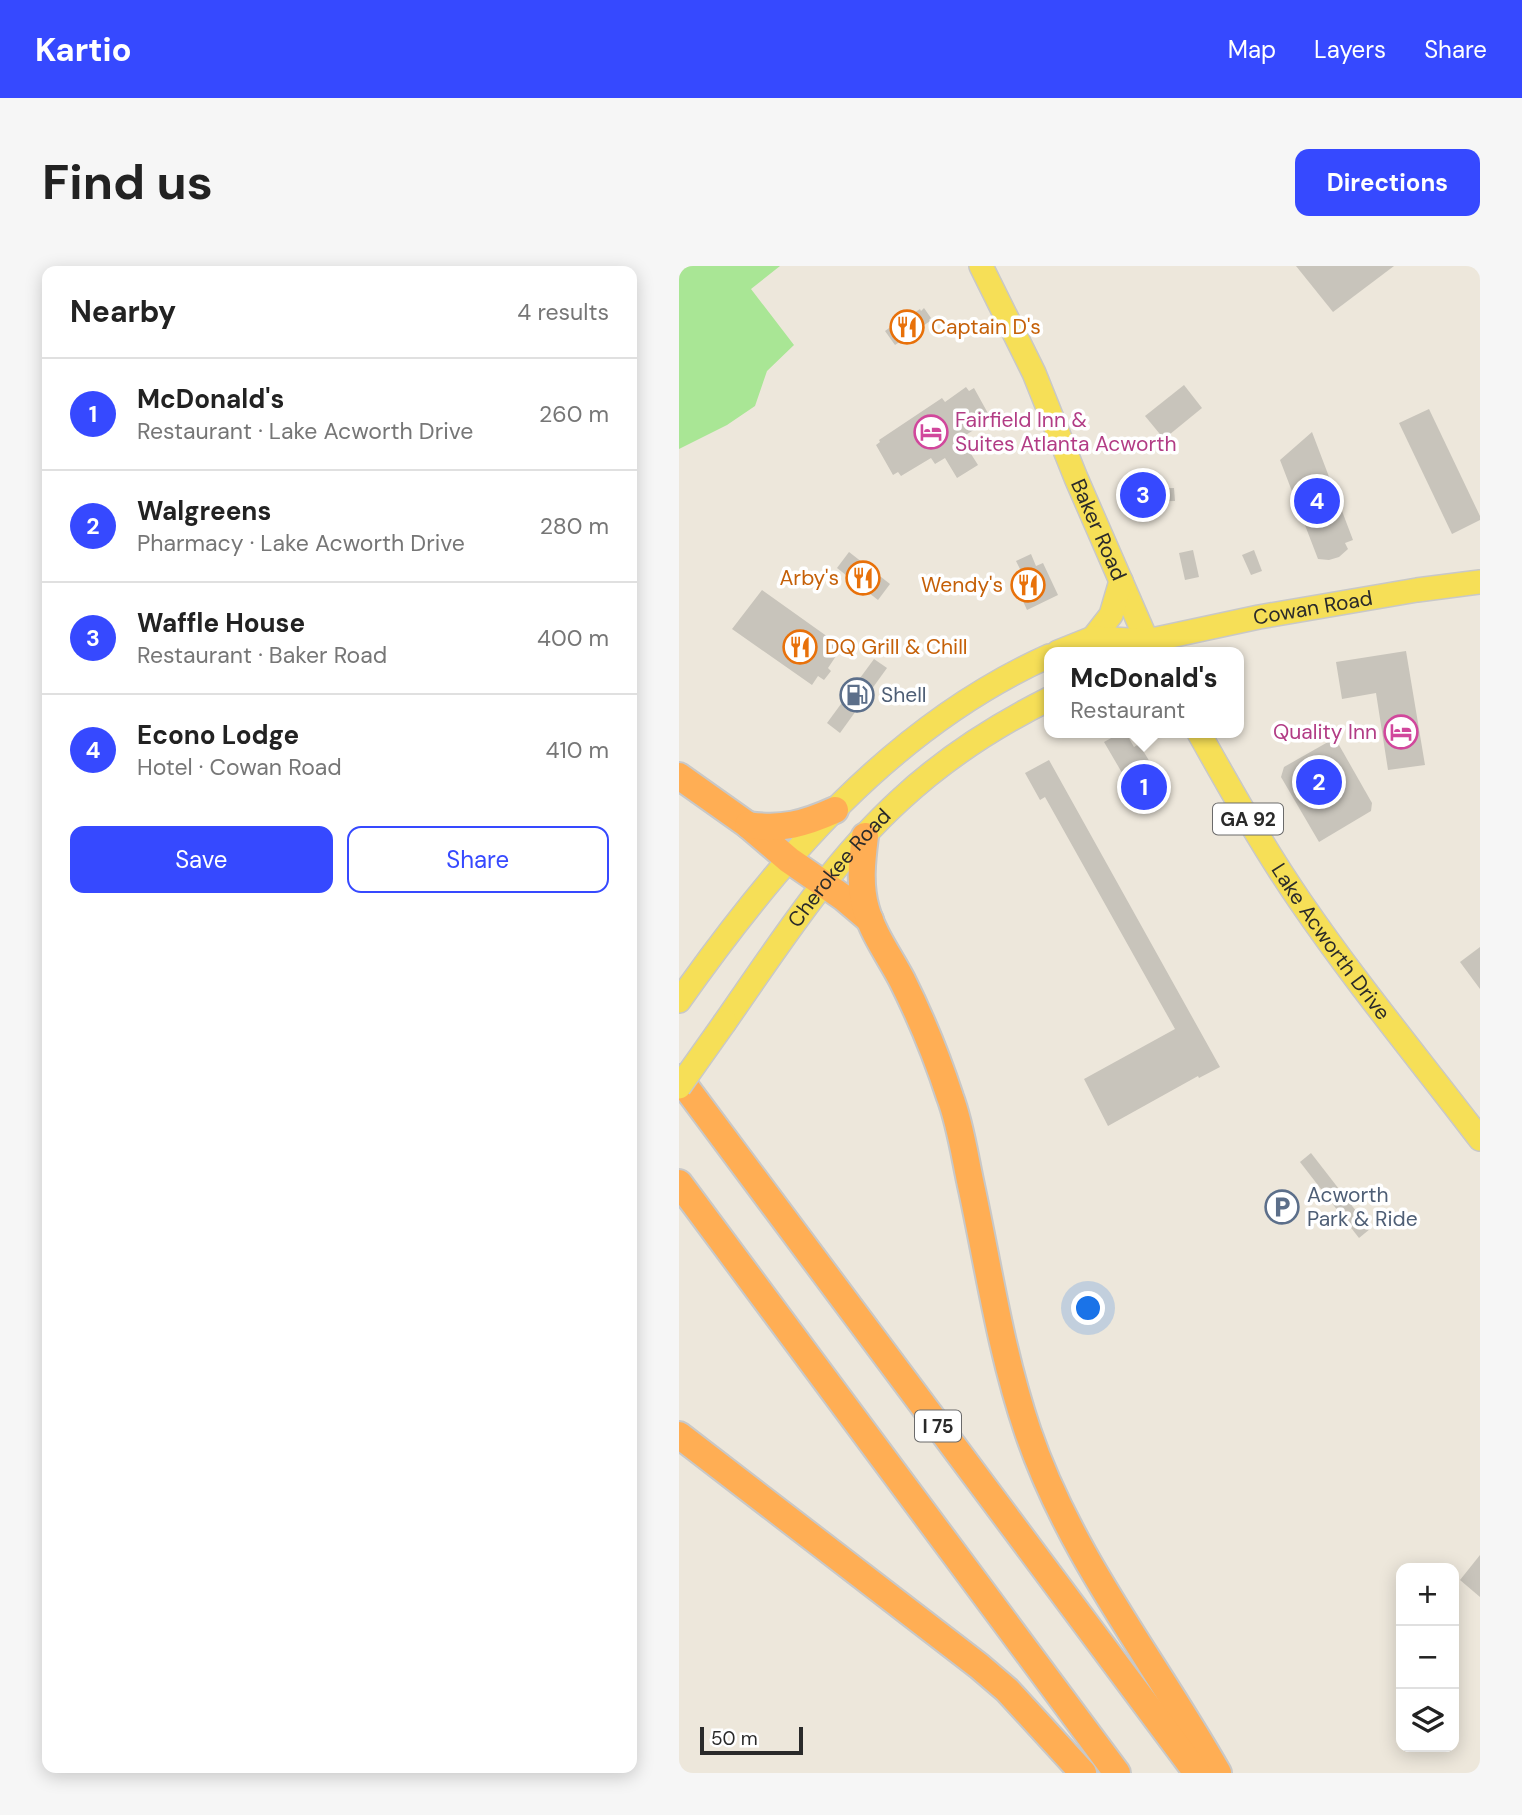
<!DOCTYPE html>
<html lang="en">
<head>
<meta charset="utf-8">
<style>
	:root { --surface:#fff; --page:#f6f6f6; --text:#222; --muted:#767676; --line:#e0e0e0; --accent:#3649ff }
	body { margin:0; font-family:"DM Sans",sans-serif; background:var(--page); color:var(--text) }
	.controls { position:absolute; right:21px; bottom:21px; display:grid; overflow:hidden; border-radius:14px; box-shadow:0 4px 18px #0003 }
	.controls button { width:63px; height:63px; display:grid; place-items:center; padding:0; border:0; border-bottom:2px solid var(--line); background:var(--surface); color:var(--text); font:35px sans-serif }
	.scale { position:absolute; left:21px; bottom:18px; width:103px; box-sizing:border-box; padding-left:7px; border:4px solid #2a2a2a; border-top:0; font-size:19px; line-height:24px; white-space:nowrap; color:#2a2a2a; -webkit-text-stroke:5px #fff; paint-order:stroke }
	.you { position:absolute; left:410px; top:1043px; width:24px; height:24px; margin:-18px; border:5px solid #fff; border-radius:50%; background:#1a73e8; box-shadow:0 0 0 10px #1a73e833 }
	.badge { display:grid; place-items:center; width:46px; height:46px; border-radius:50%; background:var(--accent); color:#fff; font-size:23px; font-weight:700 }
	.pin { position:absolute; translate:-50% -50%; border:4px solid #fff; box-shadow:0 2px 7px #0006 }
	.popup { position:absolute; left:365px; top:381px; width:200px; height:91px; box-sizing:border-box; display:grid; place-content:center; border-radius:14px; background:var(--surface); filter:drop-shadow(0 2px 5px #0005); font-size:23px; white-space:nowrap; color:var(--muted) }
	.popup b { font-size:26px; color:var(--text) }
	.popup::after { content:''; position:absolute; left:50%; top:100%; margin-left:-14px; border:14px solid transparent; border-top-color:var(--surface) }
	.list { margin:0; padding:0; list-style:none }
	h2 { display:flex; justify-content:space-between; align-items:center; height:91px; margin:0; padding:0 28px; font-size:30px }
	h2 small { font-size:23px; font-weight:400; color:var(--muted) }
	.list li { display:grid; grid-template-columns:46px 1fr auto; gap:21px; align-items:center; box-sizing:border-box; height:112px; padding:0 28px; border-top:2px solid var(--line) }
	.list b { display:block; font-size:26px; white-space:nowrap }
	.list p { margin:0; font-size:23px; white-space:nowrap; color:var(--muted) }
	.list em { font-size:23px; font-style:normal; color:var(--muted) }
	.actions { display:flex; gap:14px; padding:21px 28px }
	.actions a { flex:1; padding:16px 0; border:2px solid var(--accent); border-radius:14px; text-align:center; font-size:24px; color:var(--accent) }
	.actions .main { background:var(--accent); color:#fff }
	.icon { flex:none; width:38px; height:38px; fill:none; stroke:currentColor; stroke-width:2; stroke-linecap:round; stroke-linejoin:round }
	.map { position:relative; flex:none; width:801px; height:1507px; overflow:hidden; border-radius:14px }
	header { display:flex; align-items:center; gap:42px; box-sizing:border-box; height:98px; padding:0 35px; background:var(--accent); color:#fff }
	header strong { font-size:33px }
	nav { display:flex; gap:38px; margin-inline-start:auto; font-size:24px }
	.intro { display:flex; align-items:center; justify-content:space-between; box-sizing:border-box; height:168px; padding:0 42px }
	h1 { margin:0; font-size:49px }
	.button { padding:18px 32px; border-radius:14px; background:var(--accent); color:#fff; font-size:24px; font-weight:700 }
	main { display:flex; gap:42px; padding:0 42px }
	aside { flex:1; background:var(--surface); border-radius:14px; box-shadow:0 4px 18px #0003 }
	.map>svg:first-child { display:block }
</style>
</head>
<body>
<header>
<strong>Kartio</strong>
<nav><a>Map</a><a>Layers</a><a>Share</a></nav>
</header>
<div class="intro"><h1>Find us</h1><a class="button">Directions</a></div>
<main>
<aside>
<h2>Nearby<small>4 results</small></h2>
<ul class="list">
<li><span class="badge">1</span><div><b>McDonald's</b><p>Restaurant · Lake Acworth Drive</p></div><em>260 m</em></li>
<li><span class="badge">2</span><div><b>Walgreens</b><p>Pharmacy · Lake Acworth Drive</p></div><em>280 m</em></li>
<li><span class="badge">3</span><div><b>Waffle House</b><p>Restaurant · Baker Road</p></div><em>400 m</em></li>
<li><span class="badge">4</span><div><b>Econo Lodge</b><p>Hotel · Cowan Road</p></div><em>410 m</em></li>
</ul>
<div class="actions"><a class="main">Save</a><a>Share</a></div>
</aside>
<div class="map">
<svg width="801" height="1507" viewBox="0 0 801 1507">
	<rect width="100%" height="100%" fill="#ede7db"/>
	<!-- green -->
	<path fill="#a9e695" d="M0,0H101L72,23L115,79L88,105L76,140L48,159L0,183Z"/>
	<!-- building -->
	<g fill="#c8c4bb">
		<path d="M617,0H715L654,46Z"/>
		<path d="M245,42L252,52L250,54L251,55L244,60L246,62L233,71L231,69L216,79L206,65L231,47L232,49L241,43L242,45Z"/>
		<path d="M505,119L523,142L485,173L466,150Z"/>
		<path d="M287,121L290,125L295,122L311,151L307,153L309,155L282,172L299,199L278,212L266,192L256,198L252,192L222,210L219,206L214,209L197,179L201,176L200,174L263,132L266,136Z"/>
		<path d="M750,143L801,250V254L773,268L720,157Z"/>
		<path d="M633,166L674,274L666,277L669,283L660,291L650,294L639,293L601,194Z"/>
		<path d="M495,222L496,235L446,236V223Z"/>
		<path d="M514,284L520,311L506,314L500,287Z"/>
		<path d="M575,284L583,305L572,309L563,289Z"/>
		<path d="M170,286L211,318L199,334L158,302Z"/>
		<path d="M352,288L357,300L364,297L379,329L348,344L333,311L343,307L337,295Z"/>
		<path d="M83,324L163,381L149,402L152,405L145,414L139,410L133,419L53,363Z"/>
		<path d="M727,385L746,499L709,504L697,427L663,433L657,396Z"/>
		<path d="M195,393L208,402L161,467L148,457Z"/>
		<path d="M441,467H447L455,481L460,478L489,526L463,541L425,476Z"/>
		<path d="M656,472L693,537L692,545L640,576L602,511L605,501Z"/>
		<path d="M370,494L541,801L520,812L519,810L429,860L405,813L496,763L366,531L361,534L346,507Z"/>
		<path d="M801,681V723L781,696Z"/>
		<path d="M632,887L691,963L680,972L621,896Z"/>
		<path d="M801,1289V1331L781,1314Z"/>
	</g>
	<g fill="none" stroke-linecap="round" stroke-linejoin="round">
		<defs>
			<g id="major">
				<path id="s1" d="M302,0L355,107L397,212L468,375L474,386"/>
				<path d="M414,372L432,349L442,315"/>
				<path id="s2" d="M379,386L414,372L468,375L580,351L738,324L801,316"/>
				<path id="s3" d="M520,467C552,524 584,581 621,635C677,717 741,794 801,873"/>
				<path d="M0,735C98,596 212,461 370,390"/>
				<path id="s4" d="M46,756C99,680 152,597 221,534C265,493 316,460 370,433"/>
			</g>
			<g id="highway">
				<path d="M0,510L69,559L110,594L165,632L191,654"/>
				<path d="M69,559C103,564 125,558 156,544"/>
				<path d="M186,570C183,594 180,619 187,643C194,668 211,691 223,714C242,752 258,791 271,831C282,860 286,893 293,924C310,1004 322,1087 349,1166C391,1290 475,1394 539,1507"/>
				<path d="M0,812L518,1507"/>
				<path d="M0,917L438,1507"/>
				<path d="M0,1169L300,1400L328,1424L404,1507"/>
			</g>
		</defs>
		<!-- major casing -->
		<use href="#major" stroke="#c8c8c8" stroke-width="26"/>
		<!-- highway casing -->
		<use href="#highway" stroke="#c8c8c8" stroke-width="30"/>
		<!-- major -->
		<use href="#major" stroke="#f6df57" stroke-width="23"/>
		<!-- highway -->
		<use href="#highway" stroke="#ffae54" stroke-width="26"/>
		<defs>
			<path id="major-bridge" d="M0,821L46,756"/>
		</defs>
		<!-- major-bridge casing -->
		<use href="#major-bridge" stroke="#c8c8c8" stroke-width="26" stroke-linecap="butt"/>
		<!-- major-bridge -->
		<use href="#major-bridge" stroke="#f6df57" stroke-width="23"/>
	</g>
	<!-- icons -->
	<defs>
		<symbol id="restaurant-ring" viewBox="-11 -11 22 22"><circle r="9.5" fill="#fff" stroke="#e8710a" stroke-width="1.5"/><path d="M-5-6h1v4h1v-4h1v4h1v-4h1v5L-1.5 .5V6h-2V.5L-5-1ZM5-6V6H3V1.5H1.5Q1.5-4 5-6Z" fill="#e8710a"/></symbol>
		<symbol id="hotel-ring" viewBox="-11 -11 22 22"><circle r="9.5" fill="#fff" stroke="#d1479c" stroke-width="1.5"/><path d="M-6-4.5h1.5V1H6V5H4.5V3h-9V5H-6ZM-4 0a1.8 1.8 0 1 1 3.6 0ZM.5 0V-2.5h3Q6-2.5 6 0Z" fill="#d1479c"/></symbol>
		<symbol id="fuel-ring" viewBox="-11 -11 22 22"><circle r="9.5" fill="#fff" stroke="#5c6f8a" stroke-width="1.5"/><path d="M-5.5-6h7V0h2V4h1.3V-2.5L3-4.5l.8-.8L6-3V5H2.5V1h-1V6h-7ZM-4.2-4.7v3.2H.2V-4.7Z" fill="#5c6f8a"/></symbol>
		<symbol id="parking-ring" viewBox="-11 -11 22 22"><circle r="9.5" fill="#fff" stroke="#5c6f8a" stroke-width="1.5"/><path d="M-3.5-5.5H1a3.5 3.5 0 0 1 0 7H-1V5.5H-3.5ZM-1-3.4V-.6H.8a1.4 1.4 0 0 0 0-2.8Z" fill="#5c6f8a"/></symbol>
	</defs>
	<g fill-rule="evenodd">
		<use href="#restaurant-ring" x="209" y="42" width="38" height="38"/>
		<use href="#hotel-ring" x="233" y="147" width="38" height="38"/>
		<use href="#restaurant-ring" x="165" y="293" width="38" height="38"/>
		<use href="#restaurant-ring" x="330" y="300" width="38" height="38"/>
		<use href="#restaurant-ring" x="102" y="362" width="38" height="38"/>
		<use href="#fuel-ring" x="159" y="410" width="38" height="38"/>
		<use href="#hotel-ring" x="703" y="447" width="38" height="38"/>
		<use href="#parking-ring" x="584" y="922" width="38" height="38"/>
	</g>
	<g text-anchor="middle" stroke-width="7" stroke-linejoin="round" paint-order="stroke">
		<!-- shield labels -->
		<g fill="#fff" stroke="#6a6a6a" stroke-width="2">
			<rect x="534" y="537.5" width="70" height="31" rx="5"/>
			<rect x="236" y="1144.5" width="46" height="31" rx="5"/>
		</g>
		<g font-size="19" font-weight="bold" fill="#2a2a2a">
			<text x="569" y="560">GA 92</text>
			<text x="259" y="1167">I 75</text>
		</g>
		<!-- food labels -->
		<g font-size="21" fill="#c56008" stroke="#fff" text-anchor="start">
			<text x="252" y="68">Captain D's</text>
			<text x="160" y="319" text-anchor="end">Arby's</text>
			<text x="324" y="326" text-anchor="end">Wendy's</text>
			<text x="146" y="388">DQ Grill &amp; Chill</text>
		</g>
		<!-- hotel labels -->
		<g font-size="21" fill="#b23c85" stroke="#fff" text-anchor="start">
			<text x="276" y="161">Fairfield Inn &amp;<tspan x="276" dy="24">Suites Atlanta Acworth</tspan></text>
			<text x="698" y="473" text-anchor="end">Quality Inn</text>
		</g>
		<!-- street labels -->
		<g font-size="21" fill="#2a2a2a" stroke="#fff">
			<text dy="7" stroke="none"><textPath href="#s1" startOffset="289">Baker Road</textPath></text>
			<text dy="7" stroke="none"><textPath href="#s2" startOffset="261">Cowan Road</textPath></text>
			<text dy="7" stroke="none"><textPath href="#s4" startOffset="192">Cherokee Road</textPath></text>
			<text dy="7" stroke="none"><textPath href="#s3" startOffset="247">Lake Acworth Drive</textPath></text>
		</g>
		<!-- service labels -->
		<g font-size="21" fill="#4e5e75" stroke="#fff" text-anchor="start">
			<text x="202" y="436">Shell</text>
			<text x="628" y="936">Acworth<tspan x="628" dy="24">Park &amp; Ride</tspan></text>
		</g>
	</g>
</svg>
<div class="controls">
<button>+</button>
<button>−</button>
<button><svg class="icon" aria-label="layers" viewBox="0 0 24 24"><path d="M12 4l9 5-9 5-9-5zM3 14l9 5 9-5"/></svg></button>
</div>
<div class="scale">50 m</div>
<div class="you"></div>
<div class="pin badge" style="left:465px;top:521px">1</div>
<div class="popup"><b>McDonald's</b>Restaurant</div>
<div class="pin badge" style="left:640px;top:516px">2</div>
<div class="pin badge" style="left:464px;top:229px">3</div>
<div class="pin badge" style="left:638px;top:235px">4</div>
</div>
</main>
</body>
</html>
